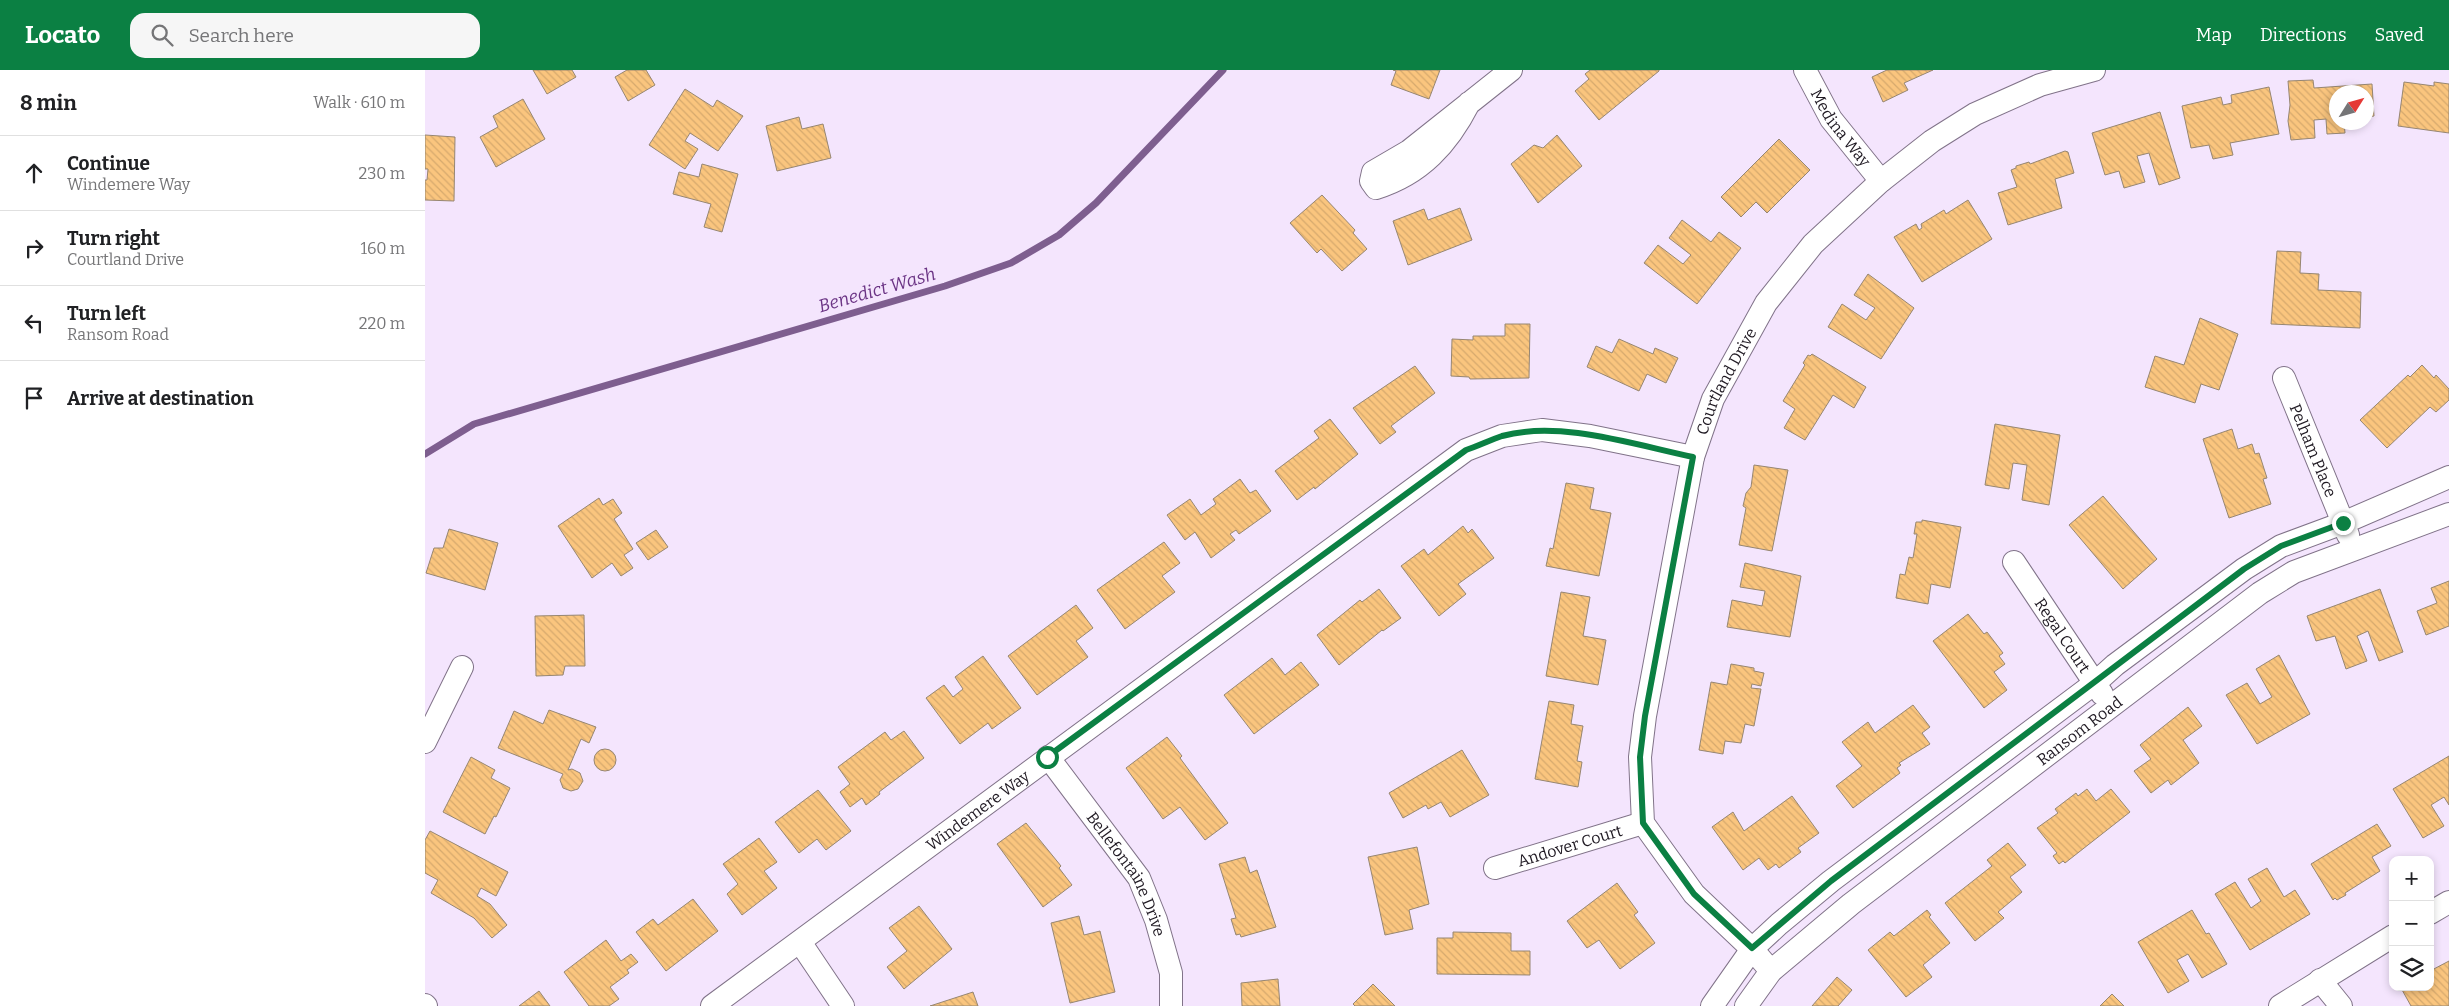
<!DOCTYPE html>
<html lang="en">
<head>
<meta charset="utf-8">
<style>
	:root { --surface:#fff; --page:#f6f6f6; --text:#202124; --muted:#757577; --line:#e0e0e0; --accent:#0b8043 }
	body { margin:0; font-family:Bitter,serif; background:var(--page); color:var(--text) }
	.controls { position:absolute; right:15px; bottom:15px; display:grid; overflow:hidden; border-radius:10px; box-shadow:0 2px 8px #0003 }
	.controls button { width:45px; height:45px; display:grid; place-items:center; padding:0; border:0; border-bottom:1px solid var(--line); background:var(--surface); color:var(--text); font:25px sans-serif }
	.compass { position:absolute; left:1904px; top:15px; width:45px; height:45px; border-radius:50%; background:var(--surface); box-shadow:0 2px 8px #0003; rotate:53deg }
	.stop { position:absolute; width:15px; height:15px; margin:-11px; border:4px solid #0b8043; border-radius:50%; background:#fff }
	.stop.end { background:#0b8043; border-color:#fff; box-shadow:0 1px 5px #0008 }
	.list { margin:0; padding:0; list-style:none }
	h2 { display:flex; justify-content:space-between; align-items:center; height:65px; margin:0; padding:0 20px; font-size:21px }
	h2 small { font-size:16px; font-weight:400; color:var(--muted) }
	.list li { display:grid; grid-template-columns:32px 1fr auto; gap:15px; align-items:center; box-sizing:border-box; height:75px; padding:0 20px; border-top:1px solid var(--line) }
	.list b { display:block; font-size:19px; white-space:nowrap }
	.list p { margin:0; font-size:16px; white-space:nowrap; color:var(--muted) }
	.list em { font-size:16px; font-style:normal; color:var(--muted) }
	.icon { flex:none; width:28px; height:28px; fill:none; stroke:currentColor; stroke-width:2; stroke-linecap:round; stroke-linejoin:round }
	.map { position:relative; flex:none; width:2024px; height:936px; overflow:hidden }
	header { display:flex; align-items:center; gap:30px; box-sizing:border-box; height:70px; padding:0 25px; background:var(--accent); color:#fff }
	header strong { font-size:24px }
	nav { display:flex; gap:28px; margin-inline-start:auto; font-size:18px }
	.search { width:350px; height:45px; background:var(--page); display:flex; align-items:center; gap:12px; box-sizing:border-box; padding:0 18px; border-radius:15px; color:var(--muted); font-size:19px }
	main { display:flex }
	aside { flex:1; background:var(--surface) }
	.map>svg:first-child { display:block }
</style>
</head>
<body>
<header>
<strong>Locato</strong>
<div class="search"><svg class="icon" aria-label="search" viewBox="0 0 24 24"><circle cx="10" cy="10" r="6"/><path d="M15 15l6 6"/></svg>Search here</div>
<nav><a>Map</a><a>Directions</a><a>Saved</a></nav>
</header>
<main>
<aside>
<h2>8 min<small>Walk · 610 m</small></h2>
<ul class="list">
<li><svg class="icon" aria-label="ahead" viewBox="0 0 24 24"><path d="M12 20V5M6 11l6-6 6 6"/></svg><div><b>Continue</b><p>Windemere Way</p></div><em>230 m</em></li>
<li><svg class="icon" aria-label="right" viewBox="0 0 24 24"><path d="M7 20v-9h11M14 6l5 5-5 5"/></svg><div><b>Turn right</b><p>Courtland Drive</p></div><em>160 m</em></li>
<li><svg class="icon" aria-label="left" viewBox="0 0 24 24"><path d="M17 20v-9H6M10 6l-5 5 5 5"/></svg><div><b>Turn left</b><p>Ransom Road</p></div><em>220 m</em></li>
<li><svg class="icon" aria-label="arrive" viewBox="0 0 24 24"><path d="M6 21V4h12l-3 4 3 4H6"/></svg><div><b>Arrive at destination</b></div></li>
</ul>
</aside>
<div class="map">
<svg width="2024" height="936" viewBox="0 0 2024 936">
	<defs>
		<pattern id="building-back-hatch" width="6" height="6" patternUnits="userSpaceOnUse" patternTransform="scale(1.25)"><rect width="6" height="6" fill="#fac57e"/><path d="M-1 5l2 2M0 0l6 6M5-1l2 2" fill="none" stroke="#d6a96d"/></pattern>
	</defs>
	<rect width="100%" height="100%" fill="#f4e5fd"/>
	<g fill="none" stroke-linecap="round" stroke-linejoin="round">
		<!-- stream -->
		<path stroke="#7e5e8f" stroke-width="7" d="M0,384L49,354L520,216L586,193L634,165L671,133L798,0"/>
	</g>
	<!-- building -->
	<g fill="url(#building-back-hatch)" stroke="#968672">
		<path d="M108,0H147L151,7L122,24Z"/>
		<path d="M202,0H221L230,15L203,31L190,7Z"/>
		<path d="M968,0H1015L1004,29L966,15L971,1Z"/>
		<path d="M1165,0H1234V1L1174,50L1150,21L1164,9L1160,4Z"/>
		<path d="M1462,0H1508L1479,13L1483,20L1458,32L1447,7Z"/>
		<path d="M1888,10L1889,18L1947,14L1949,46L1942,47V22H1912V52H1919L1920,63L1902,64L1901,49L1889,50L1890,68L1866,70L1863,51L1865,35L1863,11Z"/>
		<path d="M1979,12L2009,16V12L2024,14V63L1973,56Z"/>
		<path d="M1844,17L1854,64L1805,73L1808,85L1788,89L1784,75L1766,78L1757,36L1796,27L1798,35L1807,33L1806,25Z"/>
		<path d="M260,19L288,37L292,30L318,46L293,81L265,63L260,71L273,79L260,99L224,75Z"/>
		<path d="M98,29L120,69L71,97L55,67L73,57L68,46Z"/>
		<path d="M1735,42L1755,108L1734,115L1724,83L1712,86L1720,112L1699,118L1694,101L1680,105L1667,63Z"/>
		<path d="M374,47L377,59L398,54L406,88L352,101L341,56Z"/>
		<path d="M0,65L30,67L29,131L0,130V110H2L3,99H0Z"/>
		<path d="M1132,65L1157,96L1113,133L1086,94L1109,75L1118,78Z"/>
		<path d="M1354,69L1385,100L1342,143L1331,132L1316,147L1296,127Z"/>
		<path d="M1640,81L1643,82L1649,103L1630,109L1637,138L1583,155L1573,123L1592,117L1586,100L1591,98V96L1604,92L1605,94Z"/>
		<path d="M277,94L313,104L297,162L279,157L286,134L248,124L254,102L274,107Z"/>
		<path d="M897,125L930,160L928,163L942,179L917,201L896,179L892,183L865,153Z"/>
		<path d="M1543,130L1567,169L1497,212L1469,167L1491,154L1494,160L1497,158L1496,154L1519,140L1521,144Z"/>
		<path d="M1035,138L1047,170L983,195L968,151L999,139L1003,150Z"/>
		<path d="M1257,150L1286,172L1294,162L1316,178L1272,234L1219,193L1233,175L1258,194L1266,185L1244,168Z"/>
		<path d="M1852,181L1876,182L1875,203L1894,204L1893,220L1936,222L1935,258L1846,254Z"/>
		<path d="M1443,204L1489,238L1456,289L1403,257L1417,234L1441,250L1450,238L1429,225Z"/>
		<path d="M1775,248L1813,264L1794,320L1776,314L1770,333L1720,317L1730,286L1759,295Z"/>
		<path d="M1080,254H1105L1104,308L1045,309L1044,307L1026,306L1027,269L1048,270V266H1080Z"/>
		<path d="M1194,269L1228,284L1230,278L1253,288L1241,313L1222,304L1214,321L1162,297L1171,276L1187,283Z"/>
		<path d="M1387,284L1441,317L1429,338L1408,325L1380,370L1359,358L1370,339L1358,331L1380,295L1378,293L1383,285L1385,286Z"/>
		<path d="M1997,295L2009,308L2011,305L2024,319V330L2011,342L2005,337L1962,378L1935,350L1983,305L1985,307Z"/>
		<path d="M990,296L1010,323L966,356L971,362L955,374L928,338Z"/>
		<path d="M905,349L933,384L890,419L889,417L872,430L850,401L894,368L889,361Z"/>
		<path d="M1570,354L1635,365L1624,435L1597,430L1602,395L1588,393L1584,419L1560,415Z"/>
		<path d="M1807,359L1813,379L1827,374L1830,384L1834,383L1842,408L1838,409L1846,434L1804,448L1778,369Z"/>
		<path d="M1329,395L1363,400L1347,481L1314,475L1321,438L1318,436L1321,423L1326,417Z"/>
		<path d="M815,409L825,423L831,420L846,441L814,464L811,460L805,464L810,470L786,488L770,462L760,470L742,445L765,429L776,445L791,434L788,429Z"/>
		<path d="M1141,413L1169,418L1165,439L1186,443L1174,506L1121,496L1125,478L1128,479Z"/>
		<path d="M1678,426L1732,489L1698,519L1644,455Z"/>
		<path d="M174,428L178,435L188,429L197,443L189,449L208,479L199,485L208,498L196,506L187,493L167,508L133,456Z"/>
		<path d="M1497,450L1536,457L1525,518L1506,514L1503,534L1471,528L1475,504L1480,505L1484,487L1488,488L1492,464H1489L1491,452H1497Z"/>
		<path d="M1038,456L1043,463L1047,459L1069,488L1033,514L1041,524L1014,546L976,496L999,479L1003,485Z"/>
		<path d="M24,459L73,473L60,520L1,503L9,478H18Z"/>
		<path d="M231,460L243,477L223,490L211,473Z"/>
		<path d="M739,472L755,493L737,506L750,522L700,559L672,520Z"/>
		<path d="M1320,493L1376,506L1365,567L1302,557L1307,530L1337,536L1340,521L1315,517Z"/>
		<path d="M2024,511V556L2001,565L1992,541L2012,533L2006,518Z"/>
		<path d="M954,519L976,548L958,561L957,560L914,595L892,565L935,530L937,532Z"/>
		<path d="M1955,519L1978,582L1954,591L1943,561L1932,566L1942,591L1921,599L1910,566L1891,571L1882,546Z"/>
		<path d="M1136,522L1165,527L1158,566L1181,570L1173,615L1121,606Z"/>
		<path d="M651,535L668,558L651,571L663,587L612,625L583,586Z"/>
		<path d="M1543,544L1559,564L1562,562L1578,583L1574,586L1580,594L1569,602L1582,620L1559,638L1508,571Z"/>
		<path d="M159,545L160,596H140L138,605L111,606L110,546Z"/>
		<path d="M1854,585L1885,644L1832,674L1801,625L1822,613L1835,634L1847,627L1831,599Z"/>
		<path d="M558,586L596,638L567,659L563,653L535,674L501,628L519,615L528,627L538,619L530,607Z"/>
		<path d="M847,588L860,605L876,592L894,615L829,664L799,625Z"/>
		<path d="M1306,594L1329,598V601L1339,603L1336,616L1327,614L1326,618L1336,619L1329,656L1320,654L1316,673L1300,671L1298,684L1274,680L1286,612L1302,615Z"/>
		<path d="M1124,631L1149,635L1146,654L1158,656L1152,691L1157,692L1153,717L1110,709Z"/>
		<path d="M1488,635L1505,657L1497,663L1505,674L1474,693L1476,695L1472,698L1475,703L1428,738L1411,716L1437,696L1417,672L1443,652L1450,663Z"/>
		<path d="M1763,637L1777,656L1758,670L1774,693L1746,715L1743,710L1726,723L1709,701L1726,689L1715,675Z"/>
		<path d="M124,640L171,657L164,673L156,669L143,700L147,699L155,703L158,711L153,719L146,721L138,718L135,710L138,704L73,678L89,641L118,654Z"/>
		<path d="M479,661L499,688L454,722L455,724L441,735L437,728L425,737L415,722L425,714L413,697L460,662L466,670Z"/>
		<path d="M742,667L757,686L755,688L803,753L780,770L755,737L738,749L701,698Z"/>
		<circle cx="180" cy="690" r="11"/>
		<path d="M1037,680L1064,725L1025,747L1016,732L1003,739L1001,735L978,748L964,723Z"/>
		<path d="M2024,686V735L2019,727L2006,735L2019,756L1998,768L1968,719Z"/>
		<path d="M46,687L70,700L66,708L85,718L71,747L69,746L60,764L18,742Z"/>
		<path d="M1662,719L1671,731L1686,719L1705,742L1640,793L1638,791L1634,794L1628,786L1632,783L1612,758L1633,743L1630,739L1651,723L1653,726Z"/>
		<path d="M393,720L426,761L401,780L392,769L374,783L350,752Z"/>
		<path d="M1367,726L1394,763L1373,778L1376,782L1354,798L1351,794L1343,800L1334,788L1318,800L1287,757L1308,742L1319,761Z"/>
		<path d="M601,753L636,796L634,798L647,815L618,837L572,774Z"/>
		<path d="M1952,754L1966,776L1947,787L1955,801L1920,823L1921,825L1912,830L1910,828L1908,830L1886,794Z"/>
		<path d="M5,761L83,802L71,826L56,818L52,826L65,834L82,855L67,868L49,848L6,823L13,810L0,803V770Z"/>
		<path d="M334,768L352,792L339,801L352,818L317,845L302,824L313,814L298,794Z"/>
		<path d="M1583,773L1601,795L1585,807L1597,822L1573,842L1579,848L1550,871L1520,833L1567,796L1562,790Z"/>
		<path d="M992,777L1004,834L984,840L988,859L960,865L943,787Z"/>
		<path d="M820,787L825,803L832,800L851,857L816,867L815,864L811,865L806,849L811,848L794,794Z"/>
		<path d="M1842,798L1859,827L1870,820L1885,844L1825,880L1790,824L1810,812L1826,838L1836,831L1823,809Z"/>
		<path d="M1192,813L1213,842L1209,845L1230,873L1195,899L1174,870L1162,878L1142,851Z"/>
		<path d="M268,829L293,861L241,901L211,862L228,849L233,855Z"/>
		<path d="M494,836L527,879L479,919L462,897L482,881L464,858Z"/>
		<path d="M1502,840L1506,845L1504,847L1525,873L1498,895L1507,907L1481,927L1443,880L1465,862L1469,866Z"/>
		<path d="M1767,840L1781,864L1784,863L1802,894L1777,908L1763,884L1752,890L1764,911L1743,923L1713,872Z"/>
		<path d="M654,846L659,865L675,861L690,922L645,933L626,853Z"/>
		<path d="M1028,862L1086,863V881H1105V905L1012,904V868H1028Z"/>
		<path d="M181,870L196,891L206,884L213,892L202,900L204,903L185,917L194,929L184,936H164L139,902Z"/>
		<path d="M2024,891V936H1986L1976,918L2005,917V901Z"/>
		<path d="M1412,907L1427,920L1413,936H1387Z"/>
		<path d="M853,909L855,936H817L816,913Z"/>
		<path d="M948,914L970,936H930L928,934Z"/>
		<path d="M114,921L125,936H94Z"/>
		<path d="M548,922L553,936H505Z"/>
		<path d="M1687,924L1699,936H1675Z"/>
	</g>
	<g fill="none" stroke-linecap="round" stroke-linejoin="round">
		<defs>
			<g id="minor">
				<path id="s1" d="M1380,0L1406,49L1456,111"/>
				<path d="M1044,33C1023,74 996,104 951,118L946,111L948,102L984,81L1086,0"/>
				<path id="s2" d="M1859,308L1923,465"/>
				<path id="s3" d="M1589,492L1677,624"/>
				<path d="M0,672L37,597"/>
				<path id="s4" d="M623,687L714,808L731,850L746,903V936"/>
				<path id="s5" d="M1070,798L1218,753"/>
				<path d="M2005,843L2024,832"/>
				<path d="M375,872L418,936"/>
				<path id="s6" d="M1346,901L1327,879L1269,824L1218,753L1215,687L1220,646L1268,387L1288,329L1341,233L1388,174L1456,111L1507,71L1550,44L1615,15L1669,0"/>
				<path d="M1895,910L1916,936"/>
				<path d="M0,935L1,936"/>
				<path id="s7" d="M287,936L1041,380L1077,366L1117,360L1165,366L1268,387"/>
				<path d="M1287,936L1327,879L1354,854L1406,811L1670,613L1690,595L1819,499L1856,476L1918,453L2024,407"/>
				<path id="s8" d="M1321,936L1346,901L1426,834L1835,523L1869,502L2024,444"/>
				<path d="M1855,936L1968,866"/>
			</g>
		</defs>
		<!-- minor casing -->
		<use href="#minor" stroke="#817389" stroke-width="24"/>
		<!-- minor -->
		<use href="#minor" stroke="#fff" stroke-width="22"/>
	</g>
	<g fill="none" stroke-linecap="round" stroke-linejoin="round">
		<!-- route -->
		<path stroke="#0b8043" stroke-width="6" d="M622,687L1041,380C1053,376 1065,370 1077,366C1135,350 1210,375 1268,387L1220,646L1215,687L1218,753L1269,824L1327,878L1406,811L1819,499L1856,476L1918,453"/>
	</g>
	<g text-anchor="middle" stroke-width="5" stroke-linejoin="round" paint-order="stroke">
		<!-- street labels -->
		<g font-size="16" fill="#1f1922" stroke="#f4e5fd">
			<text dy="6" stroke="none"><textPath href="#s1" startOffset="68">Medina Way</textPath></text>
			<text dy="6" stroke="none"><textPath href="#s6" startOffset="650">Courtland Drive</textPath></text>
			<text dy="6" stroke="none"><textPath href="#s2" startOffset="78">Pelham Place</textPath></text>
			<text dy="6" stroke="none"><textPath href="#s3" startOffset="88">Regal Court</textPath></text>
			<text dy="6" stroke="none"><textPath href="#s8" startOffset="434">Ransom Road</textPath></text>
			<text dy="6" stroke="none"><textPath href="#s7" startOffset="330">Windemere Way</textPath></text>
			<text dy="6" stroke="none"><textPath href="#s5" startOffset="78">Andover Court</textPath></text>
			<text dy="6" stroke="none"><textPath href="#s4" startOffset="142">Bellefontaine Drive</textPath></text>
		</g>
		<!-- water labels -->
		<g font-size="18" font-style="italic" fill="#6b3485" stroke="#f4e5fd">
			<text transform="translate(452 220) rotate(-16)" y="6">Benedict Wash</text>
		</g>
	</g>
</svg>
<div class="controls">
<button>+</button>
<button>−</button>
<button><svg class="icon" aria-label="layers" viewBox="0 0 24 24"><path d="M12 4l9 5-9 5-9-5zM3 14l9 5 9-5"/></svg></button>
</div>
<svg class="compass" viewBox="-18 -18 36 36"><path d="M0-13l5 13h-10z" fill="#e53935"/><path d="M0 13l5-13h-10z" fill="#757577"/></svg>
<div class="stop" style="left:622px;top:687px"></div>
<div class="stop end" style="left:1918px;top:453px"></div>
</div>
</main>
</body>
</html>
